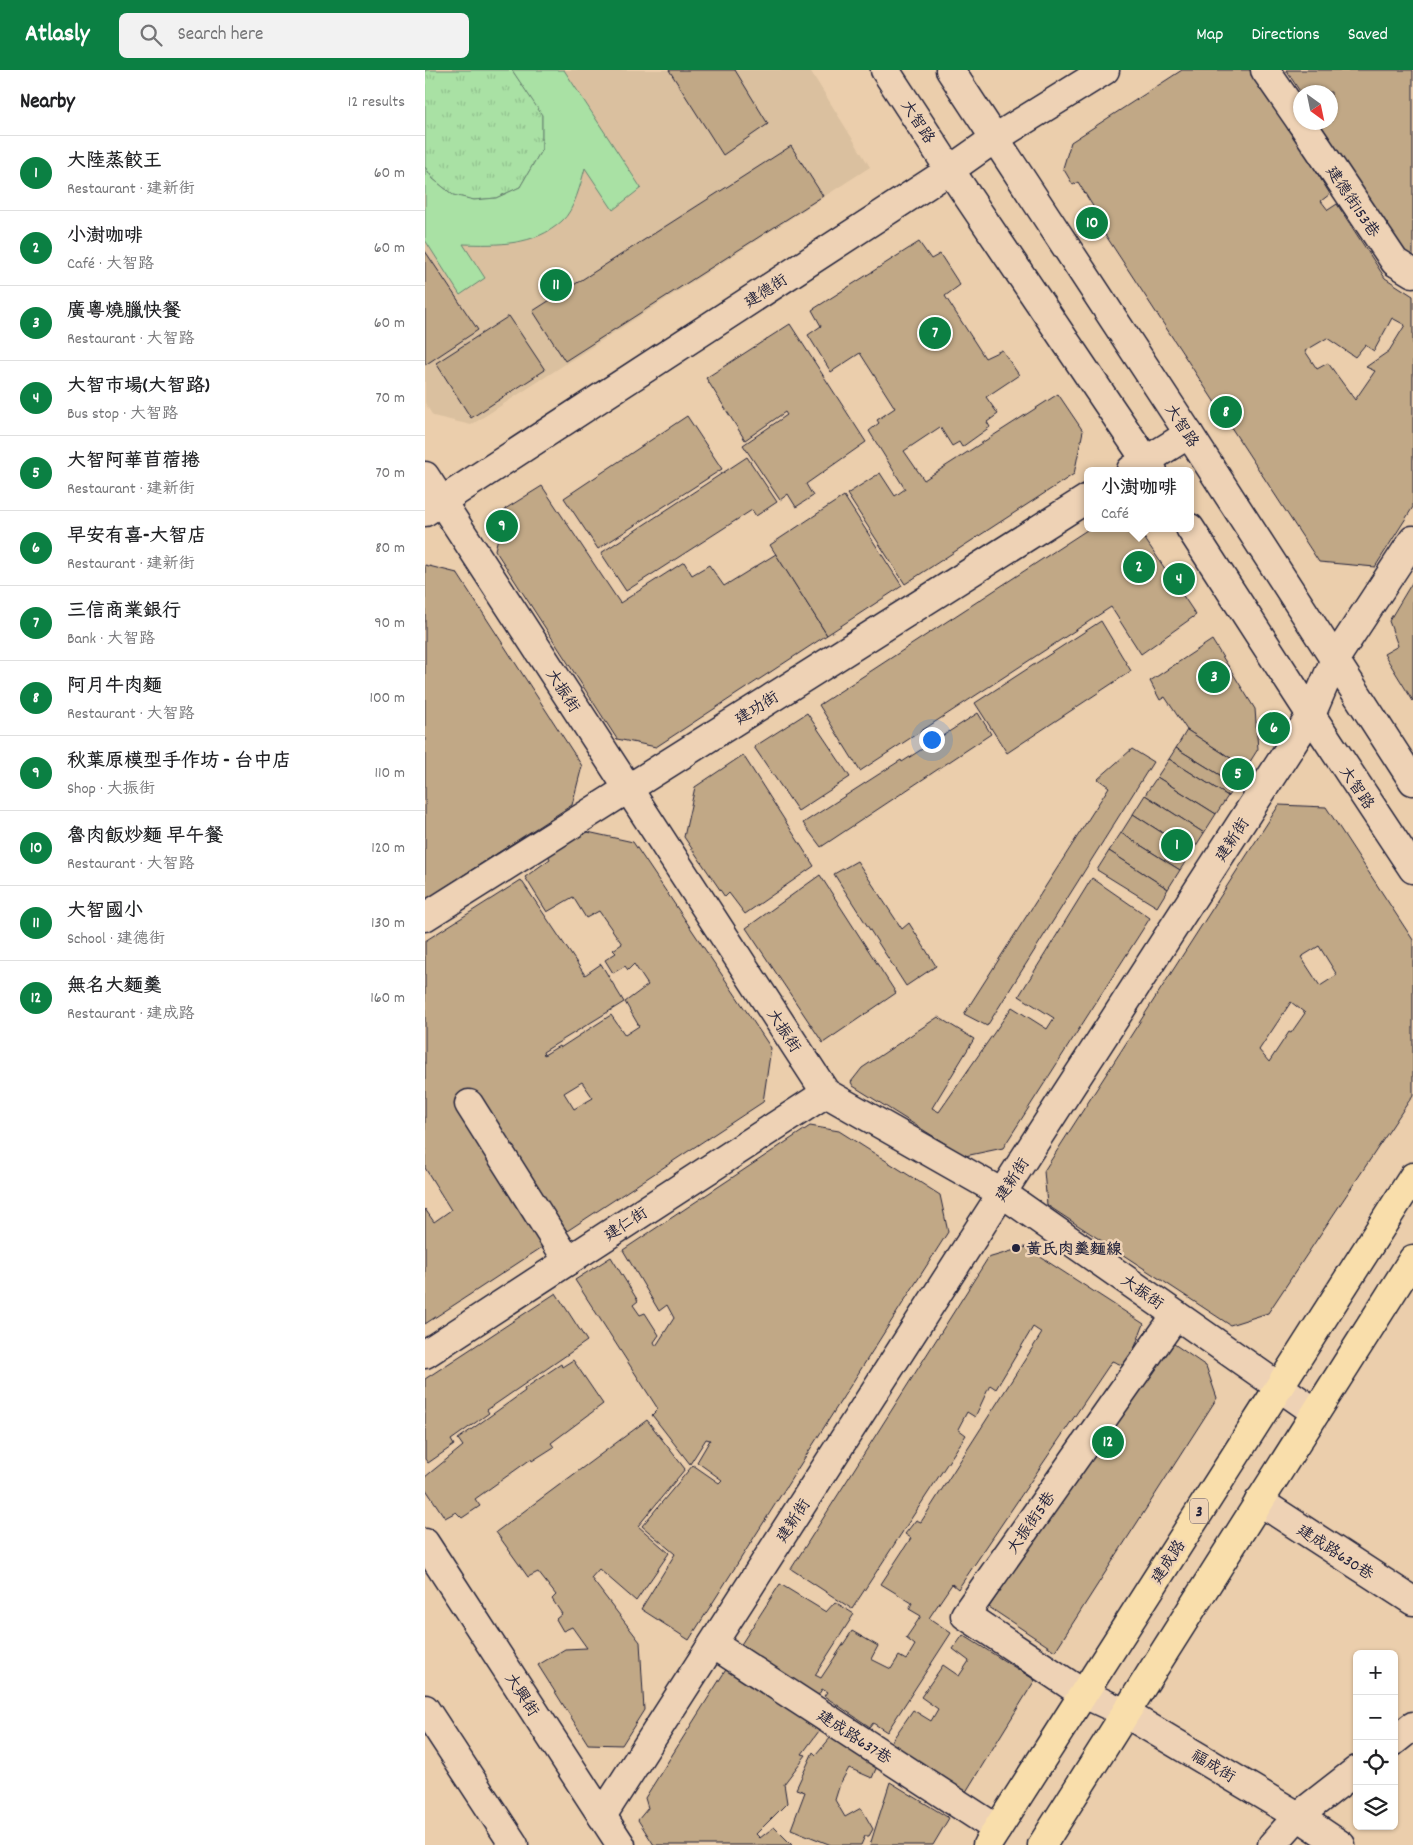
<!DOCTYPE html>
<html lang="en">
<head>
<meta charset="utf-8">
<style>
	:root { --surface:#fff; --page:#f2f2f2; --text:#202124; --muted:#757577; --line:#e0e0e0; --accent:#0b8043 }
	body { margin:0; font-family:Dekko,"LXGW WenKai TC",sans-serif; background:var(--page); color:var(--text) }
	.controls { position:absolute; right:15px; bottom:15px; display:grid; overflow:hidden; border-radius:8px; box-shadow:0 1px 4px #0004 }
	.controls button { width:45px; height:45px; display:grid; place-items:center; padding:0; border:0; border-bottom:1px solid var(--line); background:var(--surface); color:var(--text); font:25px sans-serif }
	.compass { position:absolute; left:868px; top:15px; width:45px; height:45px; border-radius:50%; background:var(--surface); box-shadow:0 1px 4px #0004; rotate:147deg }
	.you { position:absolute; left:506px; top:669px; width:18px; height:18px; margin:-12px; border:4px solid #fff; border-radius:50%; background:#1a73e8; box-shadow:0 0 0 8px #1a73e833 }
	.badge { display:grid; place-items:center; width:32px; height:32px; border-radius:50%; background:var(--accent); color:#fff; font-size:16px; font-weight:700 }
	.pin { position:absolute; translate:-50% -50%; border:2px solid #fff; box-shadow:0 1px 5px #0006 }
	.popup { position:absolute; left:659px; top:397px; width:110px; height:65px; box-sizing:border-box; display:grid; place-content:center; border-radius:8px; background:var(--surface); filter:drop-shadow(0 1px 4px #0005); font-size:16px; white-space:nowrap; color:var(--muted) }
	.popup b { font-size:19px; color:var(--text) }
	.popup::after { content:''; position:absolute; left:50%; top:100%; margin-left:-10px; border:10px solid transparent; border-top-color:var(--surface) }
	.list { margin:0; padding:0; list-style:none }
	h2 { display:flex; justify-content:space-between; align-items:center; height:65px; margin:0; padding:0 20px; font-size:21px }
	h2 small { font-size:16px; font-weight:400; color:var(--muted) }
	.list li { display:grid; grid-template-columns:32px 1fr auto; gap:15px; align-items:center; box-sizing:border-box; height:75px; padding:0 20px; border-top:1px solid var(--line) }
	.list b { display:block; font-size:19px; white-space:nowrap }
	.list p { margin:0; font-size:16px; white-space:nowrap; color:var(--muted) }
	.list em { font-size:16px; font-style:normal; color:var(--muted) }
	.icon { flex:none; width:28px; height:28px; fill:none; stroke:currentColor; stroke-width:2; stroke-linecap:round; stroke-linejoin:round }
	.map { position:relative; flex:none; width:988px; height:1775px; overflow:hidden }
	header { display:flex; align-items:center; gap:30px; box-sizing:border-box; height:70px; padding:0 25px; background:var(--accent); color:#fff }
	header strong { font-size:24px }
	nav { display:flex; gap:28px; margin-inline-start:auto; font-size:18px }
	.search { width:350px; height:45px; background:var(--page); display:flex; align-items:center; gap:12px; box-sizing:border-box; padding:0 18px; border-radius:8px; color:var(--muted); font-size:19px }
	main { display:flex }
	aside { flex:1; background:var(--surface) }
	.map>svg:first-child { display:block }
</style>
</head>
<body>
<header>
<strong>Atlasly</strong>
<div class="search"><svg class="icon" aria-label="search" viewBox="0 0 24 24"><circle cx="10" cy="10" r="6"/><path d="M15 15l6 6"/></svg>Search here</div>
<nav><a>Map</a><a>Directions</a><a>Saved</a></nav>
</header>
<main>
<aside>
<h2>Nearby<small>12 results</small></h2>
<ul class="list">
<li><span class="badge">1</span><div><b>大陸蒸餃王</b><p>Restaurant · 建新街</p></div><em>60 m</em></li>
<li><span class="badge">2</span><div><b>小澍咖啡</b><p>Café · 大智路</p></div><em>60 m</em></li>
<li><span class="badge">3</span><div><b>廣粵燒臘快餐</b><p>Restaurant · 大智路</p></div><em>60 m</em></li>
<li><span class="badge">4</span><div><b>大智市場(大智路)</b><p>Bus stop · 大智路</p></div><em>70 m</em></li>
<li><span class="badge">5</span><div><b>大智阿華苜蓿捲</b><p>Restaurant · 建新街</p></div><em>70 m</em></li>
<li><span class="badge">6</span><div><b>早安有喜-大智店</b><p>Restaurant · 建新街</p></div><em>80 m</em></li>
<li><span class="badge">7</span><div><b>三信商業銀行</b><p>Bank · 大智路</p></div><em>90 m</em></li>
<li><span class="badge">8</span><div><b>阿月牛肉麵</b><p>Restaurant · 大智路</p></div><em>100 m</em></li>
<li><span class="badge">9</span><div><b>秋葉原模型手作坊 - 台中店</b><p>Shop · 大振街</p></div><em>110 m</em></li>
<li><span class="badge">10</span><div><b>魯肉飯炒麵 早午餐</b><p>Restaurant · 大智路</p></div><em>120 m</em></li>
<li><span class="badge">11</span><div><b>大智國小</b><p>School · 建德街</p></div><em>130 m</em></li>
<li><span class="badge">12</span><div><b>無名大麵羹</b><p>Restaurant · 建成路</p></div><em>160 m</em></li>
</ul>
</aside>
<div class="map">
<svg width="988" height="1775" viewBox="0 0 988 1775">
	<defs>
		<pattern id="grass-tufts" width="24" height="20" patternUnits="userSpaceOnUse" patternTransform="scale(1.25)"><rect width="24" height="20" fill="#a9e1a4"/><path d="M3 7l-1-3M5 7V3M7 7l1-3M15 17l-1-3M17 17v-4M19 17l1-3" fill="none" stroke="#91c18e"/></pattern>
	</defs>
	<rect width="100%" height="100%" fill="#ebceac"/>
	<filter id="ink" filterUnits="userSpaceOnUse"><feTurbulence type="fractalNoise" baseFrequency=".02" numOctaves="2"/><feDisplacementMap in="SourceGraphic" scale="10" xChannelSelector="R" yChannelSelector="G"/><feConvolveMatrix kernelMatrix="1 2 1 2 8 2 1 2 1" color-interpolation-filters="sRGB"/></filter>
	<g filter="url(#ink)">
		<!-- built -->
		<path fill="#dac09f" d="M0,0H385L445,97L46,355L8,346L0,333Z"/>
		<!-- grass -->
		<path fill="url(#grass-tufts)" stroke="#668270" d="M0,0H87L117,44V79L95,117L71,128L49,130L28,125L8,109L0,97Z"/>
		<!-- garden -->
		<path fill="#a9e1a4" stroke="#668270" d="M87,0H139L216,118L188,140L160,98C156,113 149,141 137,151C110,176 72,175 38,174L60,208L35,225L0,170V97L8,109L28,125L49,130L71,128L95,117L117,79V45Z"/>
		<!-- building -->
		<g fill="#c1a886" stroke="#22223b" fill-rule="evenodd">
			<path d="M244,0H310L343,54L298,85Z"/>
			<path d="M757,0H829L905,124L896,131L903,140L912,134L960,208L988,226V437L950,497L894,492L670,149L674,146L653,112L648,115L638,98L646,72ZM967,248L980,255L964,281L941,297L950,301L930,330L903,293L892,299L880,281L902,268L930,287L940,275L949,281Z"/>
			<path d="M861,0H988V192L979,186L894,52H906V22L876,23Z"/>
			<path d="M366,76L398,126L140,291L108,241Z"/>
			<path d="M494,172L506,189L515,184L535,215L520,226L560,288L577,280L594,305L561,327L573,344L562,352L565,357L537,377L534,372L527,376L515,357L479,381L499,410L633,324L658,361L649,404L480,514L422,424L455,403L470,426L480,419L444,361L454,353L452,350L470,338L435,283L406,302L383,265L396,256L387,240Z"/>
			<path d="M0,181L53,260L0,295Z"/>
			<path d="M84,246L120,300L46,348L11,293Z"/>
			<path d="M365,254L441,372L381,414L388,426L371,437L363,424L355,430L318,375L362,345L360,342L320,370L281,308Z"/>
			<path d="M262,346L297,399L173,479L139,428Z"/>
			<path d="M322,387L352,432L331,446L327,440L201,521L176,483Z"/>
			<path d="M117,416L195,533L259,492L267,505L284,495L299,516L351,484L402,565L231,677L192,669L70,480L80,439Z"/>
			<path d="M419,426L477,516L402,565L345,475Z"/>
			<path d="M665,458H692L716,463L771,545L716,584L686,537L435,701L394,635Z"/>
			<path d="M0,495L32,503L157,696L147,735L0,830Z"/>
			<path d="M988,511V631L959,584L973,576L964,551Z"/>
			<path d="M676,551L706,601L582,683L550,633Z"/>
			<path d="M787,570L830,639L833,679L821,698L762,660L740,627L735,630L725,611Z"/>
			<path d="M382,643L425,707L373,741L329,677Z"/>
			<path d="M553,643L566,664L396,777L378,753L476,690L477,692Z"/>
			<path d="M762,660L821,698L811,715L751,678Z"/>
			<path d="M751,678L811,715L803,726L744,689Z"/>
			<path d="M707,679L728,692L562,956L539,944L684,717L673,709Z"/>
			<path d="M318,685L389,796L320,844L304,823L300,827L259,767L270,717Z"/>
			<path d="M744,689L803,726L791,744L732,707Z"/>
			<path d="M732,707L791,744L779,763L720,725Z"/>
			<path d="M720,725L779,763L767,782L708,744Z"/>
			<path d="M854,735L901,737L988,870V1025L843,1243L805,1255L622,1135L619,1101ZM894,876L912,905L895,916L876,887ZM866,932L880,943L866,963L864,962L844,992L834,980Z"/>
			<path d="M708,744L767,782L755,800L696,763Z"/>
			<path d="M158,761L208,772L346,978L338,1032L142,1161L52,1028L122,1174L0,1254V1139L9,1152L26,1140L0,1098V871L96,810L160,905L176,894L199,932L118,982L119,985L134,976L135,978L186,945L200,965L214,956L200,932L223,915L209,894L203,900L200,896L188,903L180,890L191,883L188,880L197,874L174,841L161,848L148,827L122,842L100,807L125,789L123,785ZM157,1012L168,1028L149,1039L139,1023Z"/>
			<path d="M696,763L755,800L743,819L684,781Z"/>
			<path d="M684,781L743,819L732,837L672,800Z"/>
			<path d="M432,791L477,859L484,853L511,896L481,916L409,804Z"/>
			<path d="M395,805L471,923L398,973L321,858Z"/>
			<path d="M667,808L725,848L578,1078L540,1086L428,1016L426,1012L437,998L513,947L549,969L507,1038L514,1042L587,937L622,959L629,948L594,926Z"/>
			<path d="M385,1056L414,1061L515,1125L523,1162L264,1570L216,1539L250,1484L217,1456L268,1395L294,1413L297,1410L272,1392L285,1370L281,1369L265,1394L227,1345L233,1339L150,1210L186,1187L213,1231L208,1235L215,1245L220,1243L234,1265L229,1272L231,1276L249,1248L242,1235L234,1241L198,1180Z"/>
			<path d="M600,1177L719,1254L702,1297L687,1291L533,1519L527,1514L504,1548L526,1563L462,1662L448,1653L445,1657L399,1626L402,1622L397,1619L391,1629L313,1579L355,1514L401,1542L410,1532L429,1544L390,1605L396,1608L427,1561L453,1576L446,1589L466,1599L474,1586L481,1590L490,1575L481,1568L496,1546L484,1539L487,1533L456,1514L486,1468L480,1464L491,1450L496,1452L617,1263L608,1257L571,1319L565,1315L550,1347L542,1342L533,1359L541,1365L427,1539L366,1499L563,1188Z"/>
			<path d="M131,1223L162,1271L62,1340L64,1343L26,1370L29,1375L3,1393L0,1389V1309Z"/>
			<path d="M736,1265L781,1296L792,1328L630,1581L564,1537L714,1314Z"/>
			<path d="M148,1290L178,1334L126,1373L129,1377L107,1391L106,1389L50,1429L55,1436L37,1448L31,1442L20,1448L0,1418V1407L38,1376L33,1369L100,1321L99,1319L136,1294L137,1297Z"/>
			<path d="M222,1350L260,1399L213,1456L244,1483L211,1531L174,1499L166,1508L215,1572L219,1640L197,1675L163,1674L113,1595L140,1579L162,1578L147,1557L138,1561L131,1549L137,1544L127,1529L131,1525L113,1502L103,1507L71,1462Z"/>
			<path d="M538,1565L610,1610L539,1725L466,1672L488,1640L506,1651L513,1639L496,1627L518,1595L534,1606L544,1591L528,1579Z"/>
			<path d="M302,1598L325,1616L329,1611L394,1661L377,1684L381,1685L359,1714L362,1733L331,1764L335,1768L349,1757L367,1775H229L213,1750L223,1738L220,1728Z"/>
			<path d="M406,1667L453,1694L447,1708L424,1698L415,1714L410,1730L420,1747L436,1738L448,1759L444,1766H440L436,1775H406L366,1759L380,1722L371,1719L388,1682L391,1685Z"/>
			<path d="M465,1712L524,1748L508,1775H445Z"/>
		</g>
		<g fill="none" stroke-linecap="round" stroke-linejoin="round">
			<defs>
				<g id="minor">
					<path d="M460,0L525,100L728,401"/>
					<path d="M525,0L764,364L988,711"/>
					<path d="M840,0L876,52"/>
					<path d="M876,52L970,192L988,203"/>
					<path d="M706,400L764,364"/>
					<path d="M0,406L401,1023L577,1123L890,1342"/>
					<path d="M0,442L525,100L569,69L680,0"/>
					<path d="M765,458L886,645L988,799"/>
					<path d="M0,847L663,428"/>
					<path d="M44,1034L143,1191"/>
					<path d="M751,1245L540,1545L657,1623L700,1643L873,1746L916,1775"/>
					<path d="M0,1284L401,1023"/>
					<path d="M834,1431L988,1531"/>
					<path d="M0,1473L196,1775"/>
					<path d="M288,1574L572,1759"/>
					<path d="M0,1639L89,1775"/>
					<path d="M969,1671L988,1656"/>
					<path d="M177,1746L577,1123L886,645L910,589L988,470"/>
					<path d="M847,1775L873,1746L932,1700"/>
				</g>
				<g id="major">
					<path d="M562,1775L988,1107"/>
					<path d="M617,1775L988,1189"/>
				</g>
			</defs>
			<!-- minor casing -->
			<use href="#minor" stroke="#22223b" stroke-width="31"/>
			<!-- major casing -->
			<use href="#major" stroke="#22223b" stroke-width="31"/>
			<!-- minor -->
			<use href="#minor" stroke="#eed2b5" stroke-width="28"/>
			<!-- major -->
			<use href="#major" stroke="#f9deab" stroke-width="28"/>
		</g>
	</g>
	<!-- markers -->
	<circle fill="#22223b" stroke="#eed2b5" stroke-width="2" cx="591" cy="1178" r="5"/>
	<g text-anchor="middle" stroke-width="5" stroke-linejoin="round" paint-order="stroke">
		<!-- shield labels -->
		<rect fill="#eed2b5" stroke="#5f5760" stroke-width="1" x="765" y="1428.5" width="18" height="25" rx="4"/>
		<g font-size="15" font-weight="bold" fill="#22223b">
			<text x="774" y="1446">3</text>
		</g>
		<!-- street labels -->
		<g font-size="16" fill="#22223b" stroke="#eed2b5">
			<text transform="translate(494 51) rotate(57)" y="6">大智路</text>
			<text transform="translate(929 131) rotate(56)" y="6">建德街153巷</text>
			<text transform="translate(340 220) rotate(-33)" y="6">建德街</text>
			<text transform="translate(758 355) rotate(57)" y="6">大智路</text>
			<text transform="translate(139 620) rotate(57)" y="6">大振街</text>
			<text transform="translate(331 637) rotate(-32)" y="6">建功街</text>
			<text transform="translate(933 717) rotate(56)" y="6">大智路</text>
			<text transform="translate(806 769) rotate(-57)" y="6">建新街</text>
			<text transform="translate(360 960) rotate(57)" y="6">大振街</text>
			<text transform="translate(586 1109) rotate(-57)" y="6">建新街</text>
			<text transform="translate(200 1153) rotate(-33)" y="6">建仁街</text>
			<text transform="translate(718 1221) rotate(35)" y="6">大振街</text>
			<text transform="translate(367 1450) rotate(-57)" y="6">建新街</text>
			<text transform="translate(605 1452) rotate(-55)" y="6">大振街5巷</text>
			<text transform="translate(911 1481) rotate(33)" y="6">建成路630巷</text>
			<text transform="translate(742 1491) rotate(-57)" y="6">建成路</text>
			<text transform="translate(98 1624) rotate(57)" y="6">大興街</text>
			<text transform="translate(430 1666) rotate(33)" y="6">建成路637巷</text>
			<text transform="translate(789 1695) rotate(31)" y="6">福成街</text>
		</g>
		<!-- poi labels -->
		<g font-size="16" font-weight="bold" fill="#22223b" stroke="#eed2b5" text-anchor="start">
			<text x="601" y="1184">黃氏肉羹麵線</text>
		</g>
	</g>
</svg>
<div class="controls">
<button>+</button>
<button>−</button>
<button><svg class="icon" aria-label="locate" viewBox="0 0 24 24"><circle cx="12" cy="12" r="6"/><path d="M12 2v4M12 18v4M2 12h4M18 12h4"/></svg></button>
<button><svg class="icon" aria-label="layers" viewBox="0 0 24 24"><path d="M12 4l9 5-9 5-9-5zM3 14l9 5 9-5"/></svg></button>
</div>
<svg class="compass" viewBox="-18 -18 36 36"><path d="M0-13l5 13h-10z" fill="#e53935"/><path d="M0 13l5-13h-10z" fill="#757577"/></svg>
<div class="you"></div>
<div class="pin badge" style="left:752px;top:775px">1</div>
<div class="pin badge" style="left:714px;top:497px">2</div>
<div class="popup"><b>小澍咖啡</b>Café</div>
<div class="pin badge" style="left:789px;top:607px">3</div>
<div class="pin badge" style="left:754px;top:509px">4</div>
<div class="pin badge" style="left:813px;top:704px">5</div>
<div class="pin badge" style="left:849px;top:658px">6</div>
<div class="pin badge" style="left:510px;top:263px">7</div>
<div class="pin badge" style="left:801px;top:342px">8</div>
<div class="pin badge" style="left:77px;top:456px">9</div>
<div class="pin badge" style="left:667px;top:153px">10</div>
<div class="pin badge" style="left:131px;top:215px">11</div>
<div class="pin badge" style="left:683px;top:1372px">12</div>
</div>
</main>
</body>
</html>
